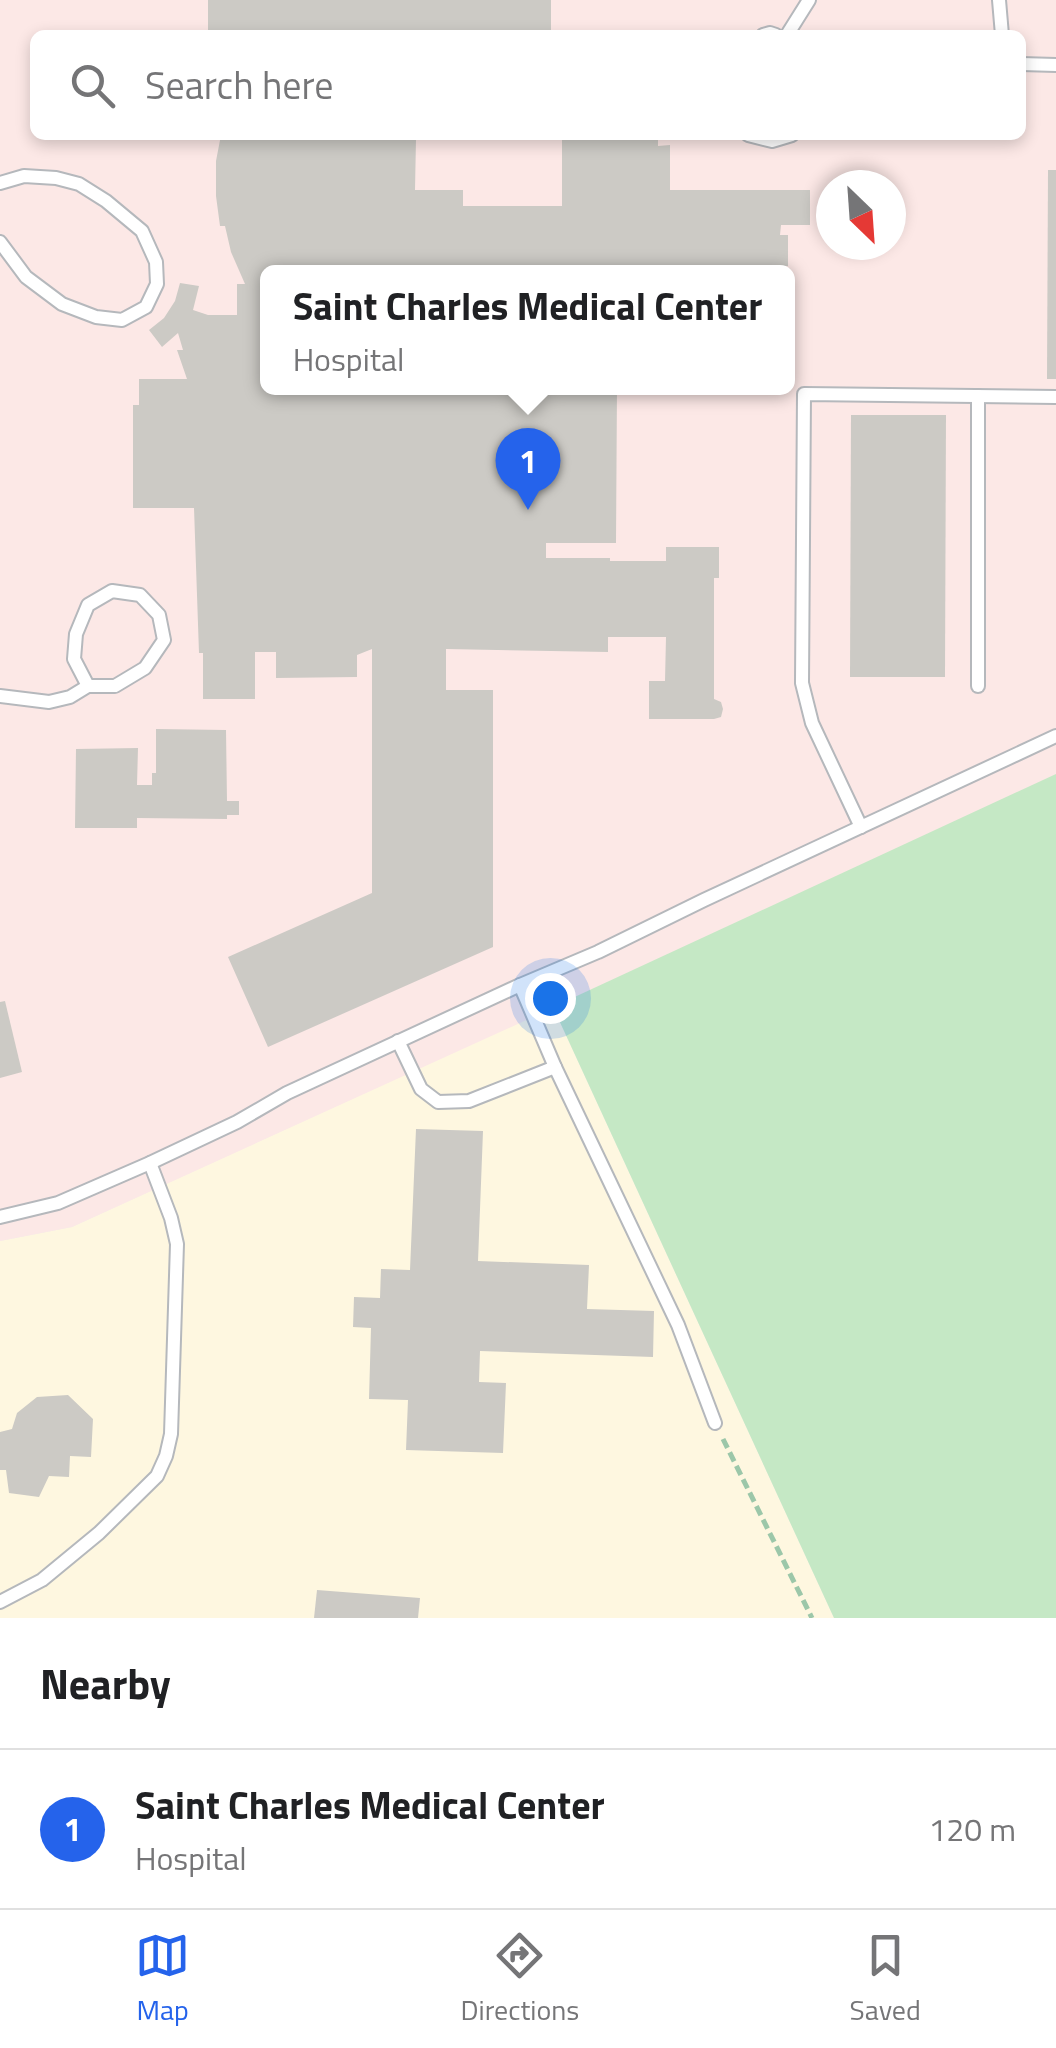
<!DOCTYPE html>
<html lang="en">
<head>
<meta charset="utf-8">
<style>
	:root { --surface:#fff; --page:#f6f6f6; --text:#202124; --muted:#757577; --line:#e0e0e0; --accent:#2563eb }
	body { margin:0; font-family:"Titillium Web",sans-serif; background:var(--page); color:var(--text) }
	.compass { position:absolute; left:816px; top:170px; width:90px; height:90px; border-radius:50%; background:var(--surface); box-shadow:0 5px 15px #0003; rotate:155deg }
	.you { position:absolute; left:550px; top:998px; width:35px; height:35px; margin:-25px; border:8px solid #fff; border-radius:50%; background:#1a73e8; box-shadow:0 0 0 15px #1a73e833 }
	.badge { display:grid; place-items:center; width:65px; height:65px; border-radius:50%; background:var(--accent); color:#fff; font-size:32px; font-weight:700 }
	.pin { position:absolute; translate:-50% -82px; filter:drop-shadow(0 2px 5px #0008) }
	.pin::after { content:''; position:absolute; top:52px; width:35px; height:30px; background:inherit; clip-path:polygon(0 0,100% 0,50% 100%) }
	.popup { position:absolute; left:260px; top:265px; width:535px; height:130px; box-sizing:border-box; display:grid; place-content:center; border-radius:15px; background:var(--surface); filter:drop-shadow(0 2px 8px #0005); font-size:32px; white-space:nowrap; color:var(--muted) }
	.popup b { font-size:38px; color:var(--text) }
	.popup::after { content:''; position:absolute; left:50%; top:100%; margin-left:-20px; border:20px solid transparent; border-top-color:var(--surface) }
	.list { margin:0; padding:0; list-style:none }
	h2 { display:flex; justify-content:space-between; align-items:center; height:130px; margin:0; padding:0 40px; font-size:42px }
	h2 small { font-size:32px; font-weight:400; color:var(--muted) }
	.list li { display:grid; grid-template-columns:65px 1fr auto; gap:30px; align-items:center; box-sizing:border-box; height:160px; padding:0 40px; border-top:2px solid var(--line) }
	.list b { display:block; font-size:38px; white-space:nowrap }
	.list p { margin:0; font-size:32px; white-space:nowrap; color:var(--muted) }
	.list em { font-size:32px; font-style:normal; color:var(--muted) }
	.icon { flex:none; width:55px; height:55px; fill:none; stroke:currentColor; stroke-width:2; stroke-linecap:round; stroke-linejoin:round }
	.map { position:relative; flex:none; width:1056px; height:1618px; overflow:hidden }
	.search { position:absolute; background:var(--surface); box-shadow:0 5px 15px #0003; left:30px; right:30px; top:30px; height:110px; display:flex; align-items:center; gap:25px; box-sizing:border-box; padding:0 35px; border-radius:15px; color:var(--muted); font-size:38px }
	.sheet { height:290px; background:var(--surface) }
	nav { display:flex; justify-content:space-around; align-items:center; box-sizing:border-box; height:140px; border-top:2px solid var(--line); background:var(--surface); font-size:28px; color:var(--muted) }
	nav a { display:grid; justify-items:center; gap:5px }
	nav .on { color:var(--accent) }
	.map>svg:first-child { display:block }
</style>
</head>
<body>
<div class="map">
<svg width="1056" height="1618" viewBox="0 0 1056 1618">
	<rect width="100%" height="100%" fill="#f1efe8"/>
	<!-- commercial -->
	<path fill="#fef7e0" d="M553,1007L834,1618H0V1241L72,1227Z"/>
	<!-- medical -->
	<path fill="#fce8e6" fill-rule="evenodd" d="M0,0H1056V775L533,1017L72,1227L0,1241ZM35,35H1021V135H35ZM831,185H891V245H831ZM268,272H788V388H268Z"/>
	<!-- green -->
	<path fill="#c5e8c5" d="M1056,774V1618H834L553,1007Z"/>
	<!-- building -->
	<g fill="#cccac5">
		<rect x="208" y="0" width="343" height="35"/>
		<path d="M221,135H538V140L416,139L415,190H463V206H562V135H658V146L670,145V190H810V225H781L780,235H788V266H773V272H268V388H617L616,543H546V558H610V561H666V547H719V578H714V699L721,702L723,709L721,717L714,719H649V681H665L666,637H608V652L446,649V690H493V947L268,1047L228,957L372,893V649L357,655V677L276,678V652H255V699H203V653H199L194,508H133V405H139V379H187L177,350H183L178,333L162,347L149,330L164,318L175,301L180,283L199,286L193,310L208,315H237V284H245L231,252L225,226H220L216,196V161Z"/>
		<path d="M1048,170H1056V379H1047Z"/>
		<path d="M851,415H946L945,677H850Z"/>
		<path d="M156,729L226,730L227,801H239V815H227V819L137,818V828H75L76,749L138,748L137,785H152V773H156Z"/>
		<path d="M5,1001L22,1072L0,1078V1002Z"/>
		<path d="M416,1129L483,1131L478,1261L589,1265L587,1309L654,1311L653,1357L480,1351L479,1382L506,1383L503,1453L406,1450L408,1400L369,1399L371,1328L353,1327L354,1297L380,1298L381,1269L410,1270Z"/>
		<path d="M68,1395L93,1419L91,1457L70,1456L69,1477L49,1476L39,1497L9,1493L6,1470H0V1432L12,1429L17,1413L37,1397Z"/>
		<path d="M317,1590L420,1598L418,1618H314Z"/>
	</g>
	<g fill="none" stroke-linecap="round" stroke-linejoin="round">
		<defs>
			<g id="lane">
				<path d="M999,0L1002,35"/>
				<path d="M763,35L770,33L776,35"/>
				<path d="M787,35L809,0"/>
				<path d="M1021,64L1056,65"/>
				<path d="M748,135L772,141L792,135"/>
				<path d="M0,183L24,176L56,178L79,184L106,201L142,231L156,262L157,284L146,307L122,320L96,317L62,304L26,277L0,242"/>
				<path d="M978,396V686"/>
				<path d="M0,696L49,702L70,697L88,686H115L145,668L164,640L159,615L140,595L112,591L88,605L76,634L74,659L88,686"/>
				<path d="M861,827L812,723L802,683L804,394L1056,397"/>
				<path d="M520,985L555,1067L678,1325L715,1423"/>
				<path d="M398,1041L421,1089L438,1102L469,1101L555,1067"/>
				<path d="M0,1217L58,1203L150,1163L237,1122L287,1093L520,985L598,952L704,900L1056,736"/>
				<path d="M0,1602L42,1580L99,1533L157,1476L166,1456L171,1434L177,1244L171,1218L150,1163"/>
			</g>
		</defs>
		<!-- lane casing -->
		<use href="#lane" stroke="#b5b8bc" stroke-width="16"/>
		<!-- path -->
		<path stroke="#9cc7a9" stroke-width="5" stroke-dasharray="10 5" stroke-linecap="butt" d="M723,1439L812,1618"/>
		<!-- lane -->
		<use href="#lane" stroke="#fff" stroke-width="12"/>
	</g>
</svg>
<svg class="compass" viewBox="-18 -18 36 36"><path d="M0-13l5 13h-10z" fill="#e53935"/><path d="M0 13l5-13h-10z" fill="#757577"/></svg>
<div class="you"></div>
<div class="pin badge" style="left:528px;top:510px">1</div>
<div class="popup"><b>Saint Charles Medical Center</b>Hospital</div>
<div class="search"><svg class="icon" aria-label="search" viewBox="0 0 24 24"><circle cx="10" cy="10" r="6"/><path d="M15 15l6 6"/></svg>Search here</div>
</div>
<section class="sheet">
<h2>Nearby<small></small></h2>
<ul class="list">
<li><span class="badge">1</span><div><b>Saint Charles Medical Center</b><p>Hospital</p></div><em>120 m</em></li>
</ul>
</section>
<nav>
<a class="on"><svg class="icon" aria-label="map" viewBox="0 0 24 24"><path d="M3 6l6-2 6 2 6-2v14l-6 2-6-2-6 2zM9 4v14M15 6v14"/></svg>Map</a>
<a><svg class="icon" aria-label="directions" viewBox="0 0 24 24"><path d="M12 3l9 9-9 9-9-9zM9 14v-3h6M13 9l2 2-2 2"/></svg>Directions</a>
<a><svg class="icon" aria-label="saved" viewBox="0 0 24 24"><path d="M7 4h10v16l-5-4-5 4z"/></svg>Saved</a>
</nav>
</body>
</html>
